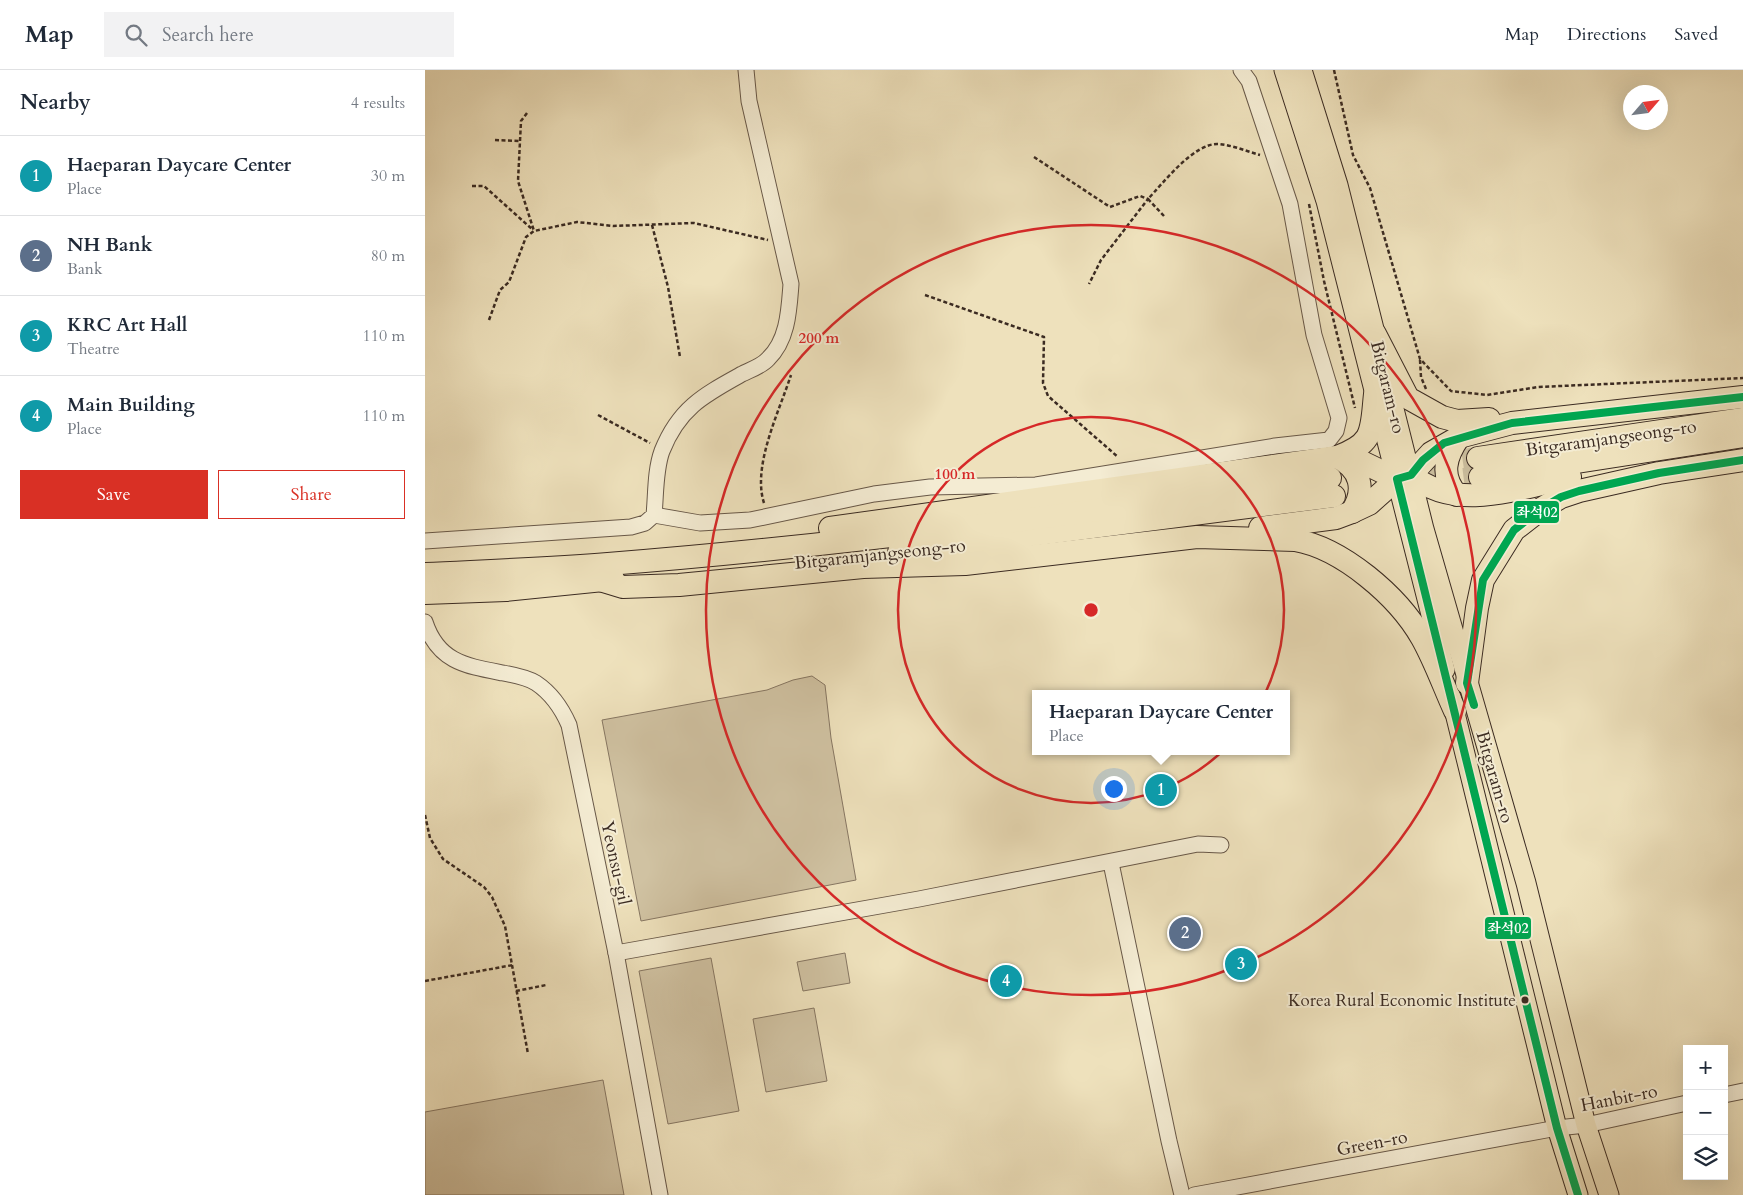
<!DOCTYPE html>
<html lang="en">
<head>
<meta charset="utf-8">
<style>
	:root { --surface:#fff; --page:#f2f2f3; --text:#1f2937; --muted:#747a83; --line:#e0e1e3; --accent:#d93025 }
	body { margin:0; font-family:Cardo,"Noto Serif KR",serif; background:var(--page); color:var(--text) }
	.controls { position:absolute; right:15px; bottom:15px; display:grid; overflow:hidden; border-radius:0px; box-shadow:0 5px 20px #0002 }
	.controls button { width:45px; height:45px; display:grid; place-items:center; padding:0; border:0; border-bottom:1px solid var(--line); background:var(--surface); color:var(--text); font:25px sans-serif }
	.compass { position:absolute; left:1198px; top:15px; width:45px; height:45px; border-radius:50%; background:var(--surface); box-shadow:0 5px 20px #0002; rotate:62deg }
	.you { position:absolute; left:688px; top:718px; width:18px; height:18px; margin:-12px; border:4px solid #fff; border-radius:50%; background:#1a73e8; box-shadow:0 0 0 8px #1a73e833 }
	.badge { display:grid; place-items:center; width:32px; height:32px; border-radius:50%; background:var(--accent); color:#fff; font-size:16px; font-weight:700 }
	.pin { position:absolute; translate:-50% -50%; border:2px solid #fff; box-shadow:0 1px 5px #0006 }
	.popup { position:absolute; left:607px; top:620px; width:258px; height:65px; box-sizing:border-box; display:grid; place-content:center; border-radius:0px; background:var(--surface); filter:drop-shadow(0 1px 4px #0005); font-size:16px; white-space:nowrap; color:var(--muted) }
	.popup b { font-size:19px; color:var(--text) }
	.popup::after { content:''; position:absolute; left:50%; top:100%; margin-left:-10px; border:10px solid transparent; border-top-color:var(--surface) }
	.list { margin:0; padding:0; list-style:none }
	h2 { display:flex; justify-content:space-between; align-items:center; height:65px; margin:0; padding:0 20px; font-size:21px }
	h2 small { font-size:16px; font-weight:400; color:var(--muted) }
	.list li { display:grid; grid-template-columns:32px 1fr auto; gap:15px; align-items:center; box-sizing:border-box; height:80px; padding:0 20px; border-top:1px solid var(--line) }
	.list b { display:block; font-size:19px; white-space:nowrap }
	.list p { margin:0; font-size:16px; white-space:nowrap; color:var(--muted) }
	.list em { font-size:16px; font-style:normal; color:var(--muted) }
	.actions { display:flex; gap:10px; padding:15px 20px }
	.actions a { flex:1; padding:11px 0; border:1px solid var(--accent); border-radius:0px; text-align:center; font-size:18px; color:var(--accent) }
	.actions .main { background:var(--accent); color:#fff }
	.icon { flex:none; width:28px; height:28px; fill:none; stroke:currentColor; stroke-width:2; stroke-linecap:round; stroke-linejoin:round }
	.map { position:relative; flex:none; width:1318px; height:1125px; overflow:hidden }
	header { display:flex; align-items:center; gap:30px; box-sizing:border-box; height:70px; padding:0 25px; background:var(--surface); border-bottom:1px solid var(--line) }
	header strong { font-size:24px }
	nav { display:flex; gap:28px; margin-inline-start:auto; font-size:18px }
	.search { width:350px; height:45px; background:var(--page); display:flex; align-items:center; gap:12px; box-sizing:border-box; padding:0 18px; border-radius:0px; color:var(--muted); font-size:19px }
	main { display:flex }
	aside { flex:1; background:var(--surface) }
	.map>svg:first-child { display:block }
</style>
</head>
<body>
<header>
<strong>Map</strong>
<div class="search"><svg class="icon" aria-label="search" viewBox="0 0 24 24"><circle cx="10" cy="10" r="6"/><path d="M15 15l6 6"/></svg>Search here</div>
<nav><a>Map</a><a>Directions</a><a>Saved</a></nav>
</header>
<main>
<aside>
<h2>Nearby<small>4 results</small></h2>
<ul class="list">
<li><span class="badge" style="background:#0f9aa8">1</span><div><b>Haeparan Daycare Center</b><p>Place</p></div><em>30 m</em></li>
<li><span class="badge" style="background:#5c6f8a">2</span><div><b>NH Bank</b><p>Bank</p></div><em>80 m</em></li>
<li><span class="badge" style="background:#0f9aa8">3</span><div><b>KRC Art Hall</b><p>Theatre</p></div><em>110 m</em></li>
<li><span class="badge" style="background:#0f9aa8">4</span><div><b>Main Building</b><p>Place</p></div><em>110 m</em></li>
</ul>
<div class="actions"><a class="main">Save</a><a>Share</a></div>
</aside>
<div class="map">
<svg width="1318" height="1125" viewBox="0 0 1318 1125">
	<rect width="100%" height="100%" fill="#eee1bc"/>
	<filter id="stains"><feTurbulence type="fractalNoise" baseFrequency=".004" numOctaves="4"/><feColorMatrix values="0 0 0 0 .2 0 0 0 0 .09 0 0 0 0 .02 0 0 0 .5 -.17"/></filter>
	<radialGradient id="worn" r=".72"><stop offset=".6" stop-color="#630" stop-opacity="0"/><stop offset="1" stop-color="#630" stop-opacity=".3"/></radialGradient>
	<!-- green -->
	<g fill="#d0c2a2" stroke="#867662">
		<path d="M387,606L400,615L406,668L431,810L216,851L177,650L342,620L368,610Z"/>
		<path d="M420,883L425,913L378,921L372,892Z"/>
		<path d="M286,888L314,1041L243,1054L214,901Z"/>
		<path d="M389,938L402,1011L341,1022L328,949Z"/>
		<path d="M178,1010L199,1125H0V1042Z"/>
	</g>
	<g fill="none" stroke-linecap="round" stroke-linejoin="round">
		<!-- highway-tunnel -->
		<g stroke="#cabd9d" stroke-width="22" stroke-dasharray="22 11" stroke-linecap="butt">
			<path d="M1005,395L1053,388"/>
			<path d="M1006,413L1055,407"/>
		</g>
		<defs>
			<g id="minor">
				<path d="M229,445L275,453L325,450L449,424L505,417L611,415L850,376L904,370L911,361L914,348L889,265L865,134L824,11L816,0"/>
				<path d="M0,471L206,457L220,453L229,445C231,425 230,400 237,381C254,338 279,325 317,304C325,300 337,296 343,289C363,270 364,240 366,214L324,31L321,0"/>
				<path d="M0,552C13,592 41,596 78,603C89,605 101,607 111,613C126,623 137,639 144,655L191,883L235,1125"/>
				<path d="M686,793L744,1071L757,1125"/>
				<path d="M191,883L494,829L773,774L796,775"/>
				<path d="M1299,1025L1318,1021"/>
				<path d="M769,1125L1132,1058L1161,1055L1262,1033"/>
			</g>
			<g id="major">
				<path d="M859,0L901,131L1020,600"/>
				<path d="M877,0L913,115L999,459L1101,813L1161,1055L1184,1125"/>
				<path d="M1026,627L1132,1058L1153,1125"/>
			</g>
			<g id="highway">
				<path d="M950,264L983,328L1017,347L1032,351L1064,349"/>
				<path d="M912,387C936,399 941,420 927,442"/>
				<path d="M916,387L937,392L972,409"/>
				<path d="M1053,388L1318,349"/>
				<path d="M986,405C1032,443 1094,418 1145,407"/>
				<path d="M1055,407L1318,366"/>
				<path d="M1032,425C1015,406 1020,387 1034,367"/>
				<path d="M405,458L912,387C950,373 946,361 950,324"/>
				<path d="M835,458L911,448L927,442L944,434L972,409L986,405L1006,383L1034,367L1087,353L1318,327"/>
				<path d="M474,482L909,426"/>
				<path d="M0,504C61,501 122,499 183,494C425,475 665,442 905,408"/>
				<path d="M175,510L198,517L254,515L438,497L540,494L772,467L870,470C917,478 973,526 997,568C1010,591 1019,617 1030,641"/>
				<path d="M0,523L81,520L188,509"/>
				<path d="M1042,613L1052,538L1058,510L1089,460L1116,439L1136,427L1154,421L1234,403L1318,390"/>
			</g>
		</defs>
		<!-- minor casing -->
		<use href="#minor" stroke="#685848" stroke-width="17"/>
		<!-- major casing -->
		<use href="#major" stroke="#3b2b22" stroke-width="21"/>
		<!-- highway casing -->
		<use href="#highway" stroke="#3b2b22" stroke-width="24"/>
		<!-- path -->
		<g stroke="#3b2b22" stroke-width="2.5" stroke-dasharray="4 2.5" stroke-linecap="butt">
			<path d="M909,0L928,85L945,118L995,289L1026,321L1062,325L1113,317L1318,308"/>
			<path d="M102,43L96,51L93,111L109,161"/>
			<path d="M70,70L94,71"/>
			<path d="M609,87L685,137L715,126L723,129L676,190L664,214"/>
			<path d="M47,116H59L108,160"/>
			<path d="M884,134L899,211L930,338"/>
			<path d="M739,146L723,129C738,113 769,73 793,74C807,75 821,81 835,85"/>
			<path d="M227,155L243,217L255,287"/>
			<path d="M500,225L619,267L618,313L623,326L693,387"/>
			<path d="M64,250L75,220L84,212L101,167L109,161L152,152L188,156L269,153L343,170"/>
			<path d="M995,290L996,307L1001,319"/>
			<path d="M173,345L225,373"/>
			<path d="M339,433C327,396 354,342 366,305"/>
			<path d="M0,745L5,768L18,789L59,817L67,827L80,856L103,984"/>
			<path d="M0,911L88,895"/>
			<path d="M91,921L121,915"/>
		</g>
		<!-- minor -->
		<use href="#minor" stroke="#f4ecd3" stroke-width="15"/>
		<!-- major -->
		<use href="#major" stroke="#eee1bc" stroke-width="19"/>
		<!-- highway -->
		<use href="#highway" stroke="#eee1bc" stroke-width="22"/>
		<defs>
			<g id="bus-1">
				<path d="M1049,635L1042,613L1058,510L1089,460L1116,439L1136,427L1154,421L1234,403L1318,390"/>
				<path d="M1153,1125L1132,1058L972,409L986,405L998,390L1019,373L1087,353L1318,327"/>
			</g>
		</defs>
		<!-- bus-1 casing -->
		<use href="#bus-1" stroke="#f4ecd3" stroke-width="11"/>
		<!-- bus-1 -->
		<use href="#bus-1" stroke="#00a651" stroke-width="8"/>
	</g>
	<!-- distance rings -->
	<g fill="none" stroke="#d62828" stroke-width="2.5">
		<circle cx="666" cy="540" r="193"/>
		<circle cx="666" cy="540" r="385"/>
	</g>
	<!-- markers -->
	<circle fill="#3b2b22" stroke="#f4ecd3" stroke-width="2" cx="1100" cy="930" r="4.5"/>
	<g text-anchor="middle" stroke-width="4" stroke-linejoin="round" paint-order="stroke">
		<!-- bus labels -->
		<g font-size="17" fill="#3b2b22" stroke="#f4ecd3" text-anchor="end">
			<text x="1091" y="936">Korea Rural Economic Institute</text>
		</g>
		<!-- street labels -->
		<g font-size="18" fill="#3b2b22" stroke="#f4ecd3">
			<text transform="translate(963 317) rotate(76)" y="6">Bitgaram-ro</text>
			<text transform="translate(1186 368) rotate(-8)" y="6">Bitgaramjangseong-ro</text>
			<text transform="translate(455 484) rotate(-6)" y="6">Bitgaramjangseong-ro</text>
			<text transform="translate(1070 707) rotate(74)" y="6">Bitgaram-ro</text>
			<text transform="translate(191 793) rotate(78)" y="6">Yeonsu-gil</text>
			<text transform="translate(1194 1028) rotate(-11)" y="6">Hanbit-ro</text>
			<text transform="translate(947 1073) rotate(-11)" y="6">Green-ro</text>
		</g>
	</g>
	<circle cx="666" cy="540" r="8" fill="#d62828" stroke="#f4ecd3" stroke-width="2.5"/>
	<g font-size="15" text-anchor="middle" font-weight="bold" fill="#d62828" stroke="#f4ecd3" stroke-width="4" stroke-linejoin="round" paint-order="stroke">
		<text x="394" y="273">200 m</text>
		<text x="530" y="409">100 m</text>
	</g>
	<g stroke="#f4ecd3" stroke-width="2">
		<rect x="1088" y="430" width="47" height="24" rx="5" fill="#00a651"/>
		<rect x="1059" y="846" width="48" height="24" rx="5" fill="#00a651"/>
	</g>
	<g font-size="14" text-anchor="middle" font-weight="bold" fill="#fff">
		<text x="1112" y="447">좌석02</text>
		<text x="1083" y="863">좌석02</text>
	</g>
	<rect width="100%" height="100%" filter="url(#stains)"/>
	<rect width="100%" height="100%" fill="url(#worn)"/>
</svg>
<div class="controls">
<button>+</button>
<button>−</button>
<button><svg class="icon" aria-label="layers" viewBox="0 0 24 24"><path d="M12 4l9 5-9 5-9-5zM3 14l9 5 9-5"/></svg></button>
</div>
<svg class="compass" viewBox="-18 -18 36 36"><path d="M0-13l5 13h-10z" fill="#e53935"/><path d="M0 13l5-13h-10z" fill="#747a83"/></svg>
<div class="you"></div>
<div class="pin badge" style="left:736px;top:720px;background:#0f9aa8">1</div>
<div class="popup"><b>Haeparan Daycare Center</b>Place</div>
<div class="pin badge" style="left:760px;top:863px;background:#5c6f8a">2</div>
<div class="pin badge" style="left:816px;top:894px;background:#0f9aa8">3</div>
<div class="pin badge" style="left:581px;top:911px;background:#0f9aa8">4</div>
</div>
</main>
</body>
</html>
